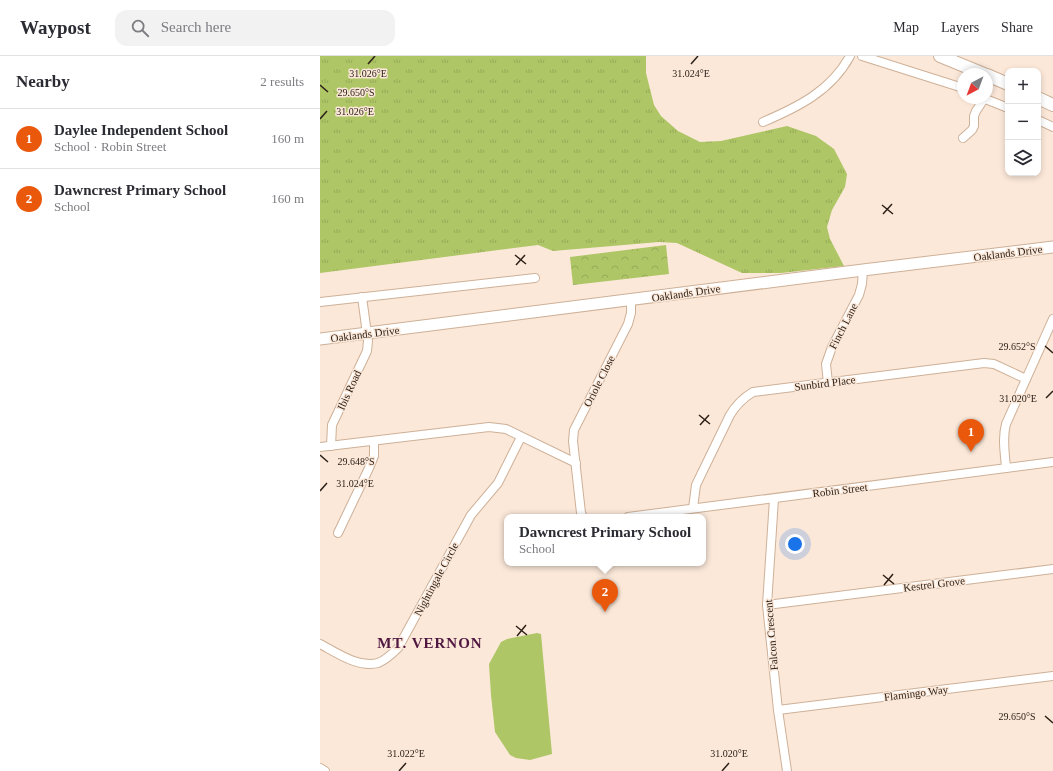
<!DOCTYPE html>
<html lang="en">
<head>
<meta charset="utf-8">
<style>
	:root { --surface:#fff; --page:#f2f2f3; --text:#2b2b33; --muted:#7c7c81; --line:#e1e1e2; --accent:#ea580c }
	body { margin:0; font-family:Georgia,serif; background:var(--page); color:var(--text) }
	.controls { position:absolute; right:12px; top:12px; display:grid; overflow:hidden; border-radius:8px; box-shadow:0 2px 6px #0003 }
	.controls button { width:36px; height:36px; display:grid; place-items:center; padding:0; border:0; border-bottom:1px solid var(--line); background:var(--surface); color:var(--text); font:20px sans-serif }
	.compass { position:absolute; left:637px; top:12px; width:36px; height:36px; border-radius:50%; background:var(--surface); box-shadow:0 2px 6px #0003; rotate:221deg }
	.you { position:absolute; left:475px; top:488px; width:14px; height:14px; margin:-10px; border:3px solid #fff; border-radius:50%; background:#1a73e8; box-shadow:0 0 0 6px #1a73e833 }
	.badge { display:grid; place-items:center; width:26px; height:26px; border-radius:50%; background:var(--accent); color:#fff; font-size:13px; font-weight:700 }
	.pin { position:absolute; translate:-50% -33px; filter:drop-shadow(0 1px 2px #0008) }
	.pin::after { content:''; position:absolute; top:21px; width:14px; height:12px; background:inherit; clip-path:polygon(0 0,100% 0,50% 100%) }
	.popup { position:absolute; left:184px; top:458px; width:202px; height:52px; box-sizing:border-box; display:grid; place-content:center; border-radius:8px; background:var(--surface); filter:drop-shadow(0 1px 3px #0005); font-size:13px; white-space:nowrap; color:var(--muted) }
	.popup b { font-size:15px; color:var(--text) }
	.popup::after { content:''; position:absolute; left:50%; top:100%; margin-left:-8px; border:8px solid transparent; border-top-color:var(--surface) }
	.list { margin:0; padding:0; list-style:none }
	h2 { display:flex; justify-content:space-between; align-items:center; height:52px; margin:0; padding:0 16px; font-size:17px }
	h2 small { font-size:13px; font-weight:400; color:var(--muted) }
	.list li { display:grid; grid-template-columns:26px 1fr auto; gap:12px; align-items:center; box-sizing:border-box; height:60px; padding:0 16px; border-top:1px solid var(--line) }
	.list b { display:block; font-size:15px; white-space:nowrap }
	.list p { margin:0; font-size:13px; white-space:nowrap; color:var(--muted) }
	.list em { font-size:13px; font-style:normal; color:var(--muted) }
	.icon { flex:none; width:22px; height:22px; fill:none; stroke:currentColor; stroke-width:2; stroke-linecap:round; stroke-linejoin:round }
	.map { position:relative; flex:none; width:733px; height:715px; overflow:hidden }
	header { display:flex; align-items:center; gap:24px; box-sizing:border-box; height:56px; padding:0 20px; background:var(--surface); border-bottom:1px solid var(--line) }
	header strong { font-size:19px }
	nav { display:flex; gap:22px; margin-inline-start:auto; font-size:14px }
	.search { width:280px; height:36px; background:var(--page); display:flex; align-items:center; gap:10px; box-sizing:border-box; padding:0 14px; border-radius:12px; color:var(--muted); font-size:15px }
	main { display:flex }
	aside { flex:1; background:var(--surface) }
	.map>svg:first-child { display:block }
</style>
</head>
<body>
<header>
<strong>Waypost</strong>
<div class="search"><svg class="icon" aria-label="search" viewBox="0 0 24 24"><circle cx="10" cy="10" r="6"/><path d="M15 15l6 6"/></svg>Search here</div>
<nav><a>Map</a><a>Layers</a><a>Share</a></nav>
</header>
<main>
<aside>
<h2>Nearby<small>2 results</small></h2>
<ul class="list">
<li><span class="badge">1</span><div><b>Daylee Independent School</b><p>School · Robin Street</p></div><em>160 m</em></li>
<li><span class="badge">2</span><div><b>Dawncrest Primary School</b><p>School</p></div><em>160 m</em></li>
</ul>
</aside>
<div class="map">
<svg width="733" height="715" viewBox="0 0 733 715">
	<defs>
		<pattern id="grass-tufts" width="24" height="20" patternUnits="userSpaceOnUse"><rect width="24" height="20" fill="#aec665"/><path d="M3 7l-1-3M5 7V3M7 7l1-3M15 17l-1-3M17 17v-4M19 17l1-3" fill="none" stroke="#96aa57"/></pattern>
		<pattern id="park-crowns" width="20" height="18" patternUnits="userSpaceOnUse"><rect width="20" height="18" fill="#aec665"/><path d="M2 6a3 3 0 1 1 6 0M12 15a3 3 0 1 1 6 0" fill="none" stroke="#96aa57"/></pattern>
	</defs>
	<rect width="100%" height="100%" fill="#fbe8d9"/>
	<!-- grass -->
	<path fill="url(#grass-tufts)" d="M0,0H326V17L334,49L341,60L358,75L380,86L401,85L467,70L496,80L514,93L527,118L525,131L512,154L507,171L510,183L524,210L461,217H422L357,187L339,186L233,195L218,189L0,217Z"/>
	<!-- park -->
	<path fill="url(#park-crowns)" d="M346,189L349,218L253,229L250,201Z"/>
	<!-- pitch -->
	<path fill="#aec665" d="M217,577L221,578L232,698L210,704L196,702L190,699L175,676L171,639L169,608L181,586L187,583Z"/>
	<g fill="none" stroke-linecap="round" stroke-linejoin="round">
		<defs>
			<g id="minor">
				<path d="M542,0L643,32"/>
				<path d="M663,42L688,52"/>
				<path d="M718,64L733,71"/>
				<path d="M443,66C478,51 511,35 530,0"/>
				<path d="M643,82L652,74L654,70V60L656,55L664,43"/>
				<path d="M0,246L215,222"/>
				<path d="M508,327L506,308L512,291L539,239L542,228L543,214"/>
				<path d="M11,390L12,369L47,295L48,285L42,241"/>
				<path d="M0,391L169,371L186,373L256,407"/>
				<path d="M686,412C685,397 682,383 686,368L733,263"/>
				<path d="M454,443L447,549L458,654L467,715"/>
				<path d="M373,452L376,429L410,359C416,349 423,342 433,336L664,307L674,308L706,323"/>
				<path d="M263,461L261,457L253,385L254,374L308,268L311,257V244"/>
				<path d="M308,461L733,406"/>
				<path d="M18,477L49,412L54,400V386"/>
				<path d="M447,549L733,513"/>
				<path d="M0,588C17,597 38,612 58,607C66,604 72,598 78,592L145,470L151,459L178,427L201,381"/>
				<path d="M458,654L733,620"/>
				<path d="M0,712L5,715"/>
			</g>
			<path id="tertiary" d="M0,283L543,214L733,191"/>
			<g id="secondary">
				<path d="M620,0L664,18"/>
				<path d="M667,19L688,28"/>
				<path d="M718,42L733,49"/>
			</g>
		</defs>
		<!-- minor casing -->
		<use href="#minor" stroke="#ceb097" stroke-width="10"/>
		<!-- tertiary casing -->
		<use href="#tertiary" stroke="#ceb097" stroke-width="13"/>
		<!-- secondary casing -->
		<use href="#secondary" stroke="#ceb097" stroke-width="14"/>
		<!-- minor -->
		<use href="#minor" stroke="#fff" stroke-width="8"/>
		<!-- tertiary -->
		<use href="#tertiary" stroke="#fff" stroke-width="11"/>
		<!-- secondary -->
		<use href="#secondary" stroke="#fff" stroke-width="12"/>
	</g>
	<!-- ticks -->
	<path fill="none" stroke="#2d2118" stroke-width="1.5" d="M48,8L55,0M371,8L378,0M0,29L8,36M0,63L7,55M562,149L573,158M563,158L572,148M195,199L206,208M196,209L205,199M725,290L733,297M726,342L733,335M379,359L390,368M380,369L389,359M0,399L8,406M0,435L7,427M563,519L574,528M564,529L573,518M196,570L207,579M197,580L206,569M725,660L733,667M79,715L86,707M402,715L409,707"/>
	<g text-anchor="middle" stroke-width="3" stroke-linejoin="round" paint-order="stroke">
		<!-- street labels -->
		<g font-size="11" fill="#2d2118" stroke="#fbe8d9">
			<text transform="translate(688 197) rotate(-7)" y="4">Oaklands Drive</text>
			<text transform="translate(366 237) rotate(-8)" y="4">Oaklands Drive</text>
			<text transform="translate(523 270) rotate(-63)" y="4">Finch Lane</text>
			<text transform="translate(45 278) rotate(-7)" y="4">Oaklands Drive</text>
			<text transform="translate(279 325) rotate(-63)" y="4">Oriole Close</text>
			<text transform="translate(505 327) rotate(-7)" y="4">Sunbird Place</text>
			<text transform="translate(29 334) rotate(-65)" y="4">Ibis Road</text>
			<text transform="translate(520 434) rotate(-7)" y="4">Robin Street</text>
			<text transform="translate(116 523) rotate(-62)" y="4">Nightingale Circle</text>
			<text transform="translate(614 528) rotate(-7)" y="4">Kestrel Grove</text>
			<text transform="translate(451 579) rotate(-95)" y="4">Falcon Crescent</text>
			<text transform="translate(596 637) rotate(-7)" y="4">Flamingo Way</text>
		</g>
		<!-- district labels -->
		<g font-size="15" font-weight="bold" letter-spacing="1" fill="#501740" stroke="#fbe8d9">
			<text x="110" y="592">MT. VERNON</text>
		</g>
	</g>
	<g font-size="10" text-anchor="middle" fill="#2d2118" stroke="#fbe8d9" stroke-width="3" stroke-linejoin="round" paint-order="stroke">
		<text x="48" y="21">31.026°E</text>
		<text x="371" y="21">31.024°E</text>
		<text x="36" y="40">29.650°S</text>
		<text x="35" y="59">31.026°E</text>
		<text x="697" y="294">29.652°S</text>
		<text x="698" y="346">31.020°E</text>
		<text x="36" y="409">29.648°S</text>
		<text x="35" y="431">31.024°E</text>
		<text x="697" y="664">29.650°S</text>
		<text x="86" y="701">31.022°E</text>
		<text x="409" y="701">31.020°E</text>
	</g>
</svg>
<div class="controls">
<button>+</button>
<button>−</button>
<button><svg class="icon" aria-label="layers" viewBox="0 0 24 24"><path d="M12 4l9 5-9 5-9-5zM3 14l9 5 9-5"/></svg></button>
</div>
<svg class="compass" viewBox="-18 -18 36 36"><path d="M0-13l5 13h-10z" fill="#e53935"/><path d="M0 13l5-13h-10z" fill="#7c7c81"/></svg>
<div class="you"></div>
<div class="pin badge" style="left:651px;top:396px">1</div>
<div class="pin badge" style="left:285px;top:556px">2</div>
<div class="popup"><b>Dawncrest Primary School</b>School</div>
</div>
</main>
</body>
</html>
